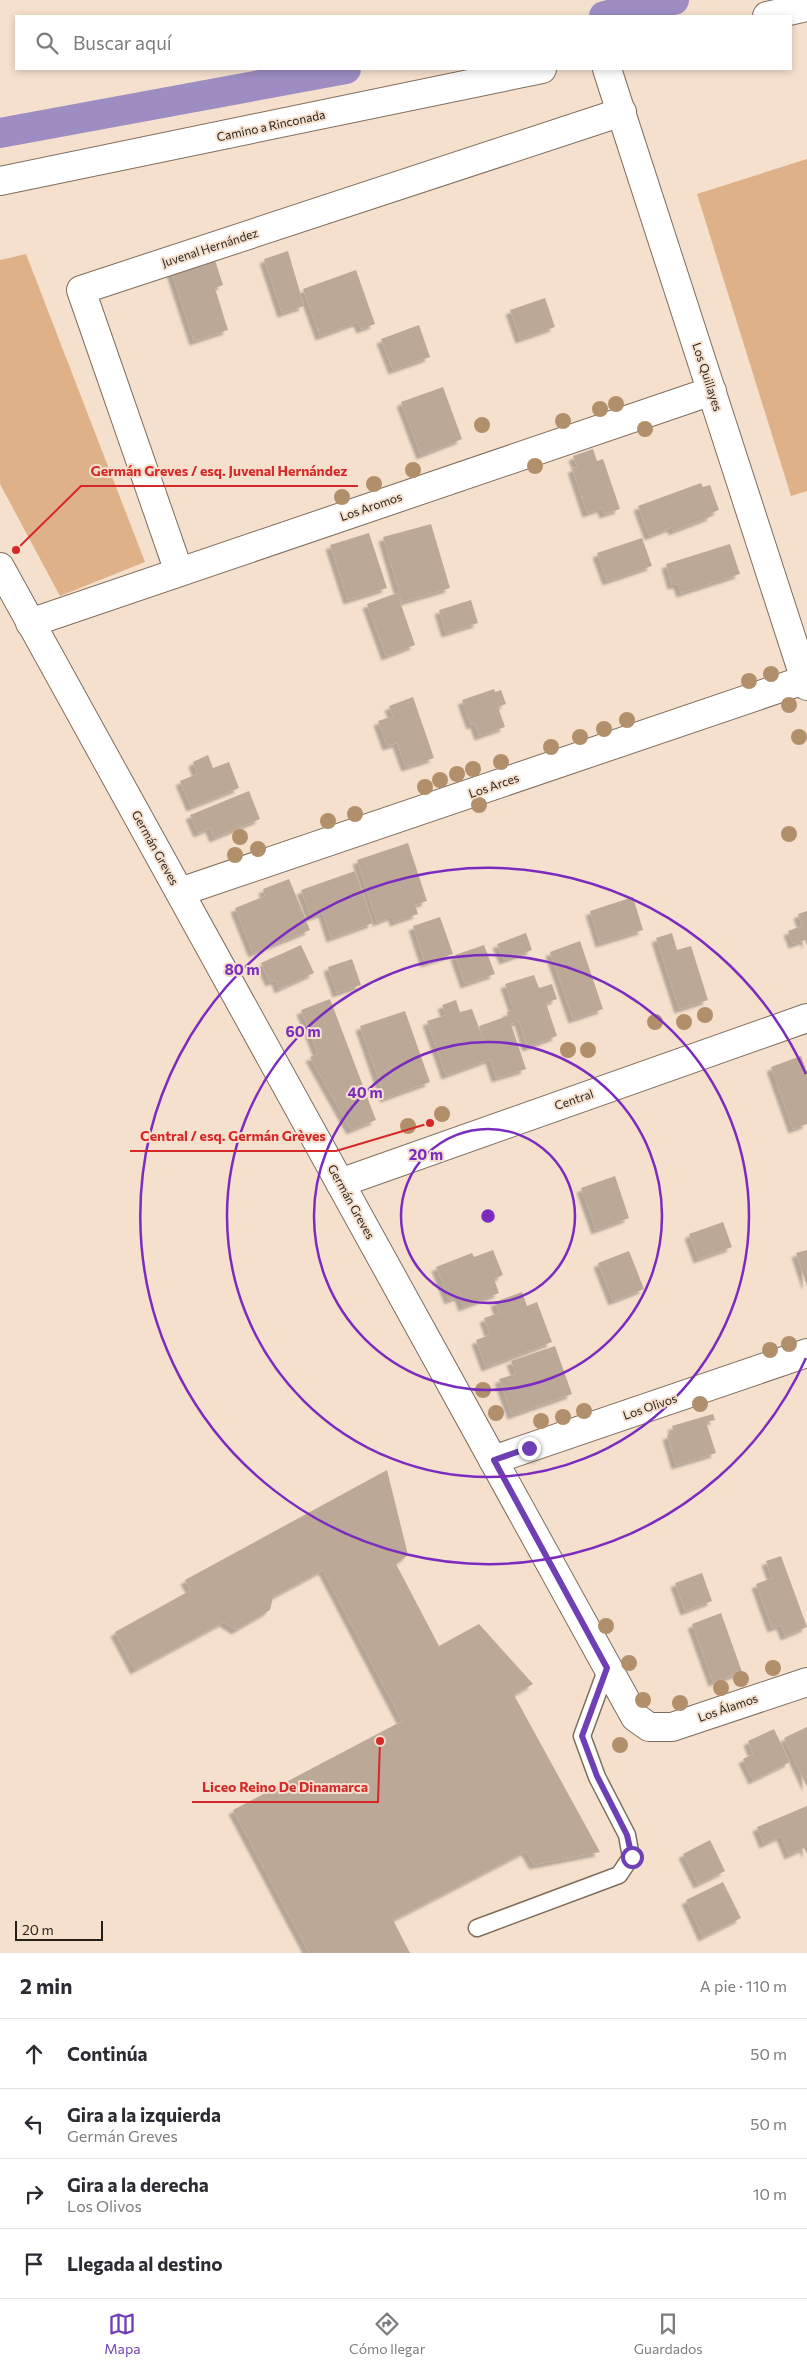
<!DOCTYPE html>
<html lang="es">
<head>
<meta charset="utf-8">
<style>
	:root { --surface:#fff; --page:#f7f7f7; --text:#2b2b33; --muted:#7c7c81; --line:#e1e1e2; --accent:#6f3fb6 }
	body { margin:0; font-family:Commissioner,sans-serif; background:var(--page); color:var(--text) }
	.scale { position:absolute; left:15px; bottom:12px; width:88px; box-sizing:border-box; padding-left:5px; border:2px solid #261e18; border-top:0; font-size:14px; line-height:18px; white-space:nowrap; color:#261e18; -webkit-text-stroke:4px #f5e0cd; paint-order:stroke }
	.stop { position:absolute; width:15px; height:15px; margin:-11px; border:4px solid #6f3fb6; border-radius:50%; background:#fff }
	.stop.end { background:#6f3fb6; border-color:#fff; box-shadow:0 1px 5px #0008 }
	.list { margin:0; padding:0; list-style:none }
	h2 { display:flex; justify-content:space-between; align-items:center; height:65px; margin:0; padding:0 20px; font-size:21px }
	h2 small { font-size:16px; font-weight:400; color:var(--muted) }
	.list li { display:grid; grid-template-columns:32px 1fr auto; gap:15px; align-items:center; box-sizing:border-box; height:70px; padding:0 20px; border-top:1px solid var(--line) }
	.list b { display:block; font-size:19px; white-space:nowrap }
	.list p { margin:0; font-size:16px; white-space:nowrap; color:var(--muted) }
	.list em { font-size:16px; font-style:normal; color:var(--muted) }
	.icon { flex:none; width:28px; height:28px; fill:none; stroke:currentColor; stroke-width:2; stroke-linecap:round; stroke-linejoin:round }
	.map { position:relative; flex:none; width:807px; height:1953px; overflow:hidden }
	.search { position:absolute; background:var(--surface); box-shadow:0 2px 8px #0003; left:15px; right:15px; top:15px; height:55px; display:flex; align-items:center; gap:12px; box-sizing:border-box; padding:0 18px; border-radius:0px; color:var(--muted); font-size:19px }
	.sheet { height:345px; background:var(--surface) }
	nav { display:flex; justify-content:space-around; align-items:center; box-sizing:border-box; height:70px; border-top:1px solid var(--line); background:var(--surface); font-size:14px; color:var(--muted) }
	nav a { display:grid; justify-items:center; gap:2px }
	nav .on { color:var(--accent) }
	.map>svg:first-child { display:block }
</style>
</head>
<body>
<div class="map">
<svg width="807" height="1953" viewBox="0 0 807 1953">
	<defs>
		<filter id="shadow"><feDropShadow dx="-4.5" dy="4.5" stdDeviation="1" flood-color="#0004"/></filter>
	</defs>
	<rect width="100%" height="100%" fill="#f5e0cd"/>
	<!-- green -->
	<g fill="#dfb188">
		<path d="M807,159V491L791,496L697,194Z"/>
		<path d="M26,254L145,562L60,596L0,484V260Z"/>
	</g>
	<g fill="none" stroke-linecap="round" stroke-linejoin="round">
		<!-- canal -->
		<g stroke="#9d8dc2" stroke-width="30">
			<path d="M604,16L674,0"/>
			<path d="M0,133L346,69"/>
		</g>
	</g>
	<!-- building -->
	<g fill="#bca897" filter="url(#shadow)">
		<path d="M288,251L304,306L282,313L264,259Z"/>
		<path d="M214,257L223,285L215,288L228,330L194,341L171,271Z"/>
		<path d="M356,270L375,324L361,329L358,322L320,336L303,289Z"/>
		<path d="M545,298L555,327L520,339L510,310Z"/>
		<path d="M419,325L430,357L393,370L381,339Z"/>
		<path d="M443,387L462,439L421,455L401,402Z"/>
		<path d="M593,449L597,461L603,459L620,509L604,514L602,508L587,513L572,468L577,467L573,456Z"/>
		<path d="M701,483L703,487L710,485L719,510L711,513L712,516L673,531L672,527L649,536L638,506Z"/>
		<path d="M431,524L450,588L402,602L383,537Z"/>
		<path d="M369,533L387,588L348,600L330,545Z"/>
		<path d="M642,538L652,566L607,581L597,553Z"/>
		<path d="M730,544L740,574L681,593L678,584L672,585L666,564Z"/>
		<path d="M397,593L415,645L386,656L367,604Z"/>
		<path d="M471,600L478,623L446,633L439,610Z"/>
		<path d="M494,689L495,692L501,690L506,704L498,707L505,727L479,736L475,724L471,725L462,700Z"/>
		<path d="M413,697L434,758L406,767L397,743L387,746L378,721L393,716L389,706Z"/>
		<path d="M208,755L213,768L229,762L239,788L191,807L180,781L197,774L193,762Z"/>
		<path d="M249,791L260,819L214,838L210,828L198,833L190,815Z"/>
		<path d="M408,843L427,901L415,905L418,914L394,922L393,916L377,922L357,860Z"/>
		<path d="M355,871L373,923L331,938L323,913L311,917L301,890Z"/>
		<path d="M289,879L310,930L253,953L235,908L265,896L263,889Z"/>
		<path d="M633,897L643,930L600,943L590,911Z"/>
		<path d="M807,911V946L805,940L793,944L788,931L802,926L798,914Z"/>
		<path d="M440,917L453,954L425,963L413,926Z"/>
		<path d="M526,933L532,950L504,960L497,944Z"/>
		<path d="M672,933L677,950L691,946L708,1000L679,1009L656,938Z"/>
		<path d="M580,941L603,1009L573,1019L550,952Z"/>
		<path d="M301,945L314,973L279,989L276,980L270,982L261,963Z"/>
		<path d="M484,945L495,974L465,984L455,955Z"/>
		<path d="M352,959L361,985L337,993L328,967Z"/>
		<path d="M534,975L539,988L552,984L557,999L546,1003L557,1036L527,1047L519,1021L511,1024L526,1069L496,1078L490,1059L446,1075L427,1021L446,1015L442,1005L456,1000L460,1012L472,1009L488,1052L479,1026L508,1016L507,1012L514,1010L505,984Z"/>
		<path d="M330,999L376,1120L351,1130L310,1057L318,1054L301,1010Z"/>
		<path d="M405,1011L430,1082L385,1098L360,1026Z"/>
		<path d="M801,1056L807,1072V1124L793,1129L771,1067Z"/>
		<path d="M615,1176L629,1218L596,1230L581,1188Z"/>
		<path d="M723,1222L732,1247L698,1259L689,1234Z"/>
		<path d="M493,1250L503,1275L494,1279L499,1293L463,1307L459,1296L449,1300L436,1267L472,1253L474,1257Z"/>
		<path d="M807,1250V1286L796,1253Z"/>
		<path d="M629,1251L644,1289L613,1301L598,1263Z"/>
		<path d="M522,1292L527,1306L537,1302L552,1342L486,1367L476,1340L490,1335L484,1318L499,1313L495,1302Z"/>
		<path d="M555,1346L572,1394L512,1415L499,1379L516,1374L511,1361Z"/>
		<path d="M713,1414L715,1420L706,1422L716,1453L676,1465L667,1435L674,1433L672,1426Z"/>
		<path d="M387,1470L408,1555L396,1564L439,1646L479,1624L533,1684L514,1695L600,1852L534,1865L526,1851L393,1920L410,1953H309L233,1810L402,1721L323,1570L273,1597L270,1610L236,1630L224,1622L135,1670L115,1632L191,1590L185,1580Z"/>
		<path d="M781,1556L807,1627L785,1636L781,1625L772,1628L756,1584L772,1578L766,1561Z"/>
		<path d="M702,1573L712,1601L685,1611L675,1583Z"/>
		<path d="M721,1613L742,1672L713,1682L692,1624Z"/>
		<path d="M807,1727V1787L784,1738Z"/>
		<path d="M774,1729L790,1762L753,1780L743,1759L753,1754L748,1741Z"/>
		<path d="M807,1806V1854L804,1848L789,1855L781,1836L764,1844L757,1827Z"/>
		<path d="M710,1840L725,1871L698,1884L683,1854Z"/>
		<path d="M723,1882L741,1918L703,1937L686,1900Z"/>
	</g>
	<g fill="none" stroke-linecap="round" stroke-linejoin="round">
		<defs>
			<path id="service" d="M477,1928L619,1875L631,1857L627,1835L597,1777L582,1736L607,1668"/>
			<g id="minor">
				<path d="M607,69L807,686"/>
				<path d="M0,567L635,1717L649,1727H672L807,1682"/>
				<path d="M179,572L81,290L622,112"/>
				<path d="M30,623L712,391"/>
				<path d="M180,892L807,679"/>
				<path d="M340,1183L807,1018"/>
				<path d="M493,1460L807,1353"/>
			</g>
			<g id="tertiary">
				<path d="M767,16L807,7"/>
				<path d="M0,181L542,69"/>
			</g>
		</defs>
		<!-- service casing -->
		<use href="#service" stroke="#7f6d5c" stroke-width="19"/>
		<!-- minor casing -->
		<use href="#minor" stroke="#7f6d5c" stroke-width="30"/>
		<!-- tertiary casing -->
		<use href="#tertiary" stroke="#7f6d5c" stroke-width="30"/>
		<!-- service -->
		<use href="#service" stroke="#fff" stroke-width="16"/>
		<!-- minor -->
		<use href="#minor" stroke="#fff" stroke-width="28"/>
		<!-- tertiary -->
		<use href="#tertiary" stroke="#fff" stroke-width="28"/>
	</g>
	<!-- trees -->
	<g fill="#b18f6b">
		<circle cx="616" cy="404" r="8"/>
		<circle cx="600" cy="409" r="8"/>
		<circle cx="563" cy="421" r="8"/>
		<circle cx="482" cy="425" r="8"/>
		<circle cx="645" cy="429" r="8"/>
		<circle cx="535" cy="466" r="8"/>
		<circle cx="413" cy="470" r="8"/>
		<circle cx="374" cy="484" r="8"/>
		<circle cx="342" cy="497" r="8"/>
		<circle cx="771" cy="674" r="8"/>
		<circle cx="749" cy="681" r="8"/>
		<circle cx="789" cy="705" r="8"/>
		<circle cx="627" cy="720" r="8"/>
		<circle cx="604" cy="729" r="8"/>
		<circle cx="580" cy="737" r="8"/>
		<circle cx="799" cy="737" r="8"/>
		<circle cx="551" cy="747" r="8"/>
		<circle cx="501" cy="762" r="8"/>
		<circle cx="473" cy="769" r="8"/>
		<circle cx="457" cy="774" r="8"/>
		<circle cx="440" cy="780" r="8"/>
		<circle cx="425" cy="787" r="8"/>
		<circle cx="479" cy="805" r="8"/>
		<circle cx="355" cy="814" r="8"/>
		<circle cx="328" cy="821" r="8"/>
		<circle cx="789" cy="834" r="8"/>
		<circle cx="240" cy="837" r="8"/>
		<circle cx="258" cy="849" r="8"/>
		<circle cx="235" cy="855" r="8"/>
		<circle cx="705" cy="1015" r="8"/>
		<circle cx="655" cy="1022" r="8"/>
		<circle cx="684" cy="1022" r="8"/>
		<circle cx="568" cy="1050" r="8"/>
		<circle cx="588" cy="1050" r="8"/>
		<circle cx="442" cy="1114" r="8"/>
		<circle cx="408" cy="1126" r="8"/>
		<circle cx="789" cy="1344" r="8"/>
		<circle cx="770" cy="1350" r="8"/>
		<circle cx="483" cy="1390" r="8"/>
		<circle cx="700" cy="1404" r="8"/>
		<circle cx="584" cy="1411" r="8"/>
		<circle cx="496" cy="1413" r="8"/>
		<circle cx="563" cy="1417" r="8"/>
		<circle cx="541" cy="1421" r="8"/>
		<circle cx="606" cy="1626" r="8"/>
		<circle cx="629" cy="1663" r="8"/>
		<circle cx="773" cy="1668" r="8"/>
		<circle cx="741" cy="1679" r="8"/>
		<circle cx="721" cy="1688" r="8"/>
		<circle cx="643" cy="1700" r="8"/>
		<circle cx="680" cy="1703" r="8"/>
		<circle cx="620" cy="1745" r="8"/>
	</g>
	<g fill="none" stroke-linecap="round" stroke-linejoin="round">
		<!-- route -->
		<path stroke="#6f3fb6" stroke-width="6" d="M529,1448L494,1460L607,1668L582,1736L597,1776L627,1835L632,1857"/>
	</g>
	<!-- distance rings -->
	<g fill="none" stroke="#7b2cbf" stroke-width="2.5">
		<circle cx="488" cy="1216" r="87"/>
		<circle cx="488" cy="1216" r="174"/>
		<circle cx="488" cy="1216" r="261"/>
		<path d="M806 1358A348 348 0 1 1 806 1074"/>
	</g>
	<g text-anchor="middle" stroke-width="4" stroke-linejoin="round" paint-order="stroke">
		<!-- street labels -->
		<g font-size="12" fill="#261e18" stroke="#f5e0cd">
			<text transform="translate(271 126) rotate(-12)" y="4">Camino a Rinconada</text>
			<text transform="translate(210 248) rotate(-18)" y="4">Juvenal Hernández</text>
			<text transform="translate(707 377) rotate(72)" y="4">Los Quillayes</text>
			<text transform="translate(371 507) rotate(-19)" y="4">Los Aromos</text>
			<text transform="translate(494 786) rotate(-19)" y="4">Los Arces</text>
			<text transform="translate(155 848) rotate(61)" y="4">Germán Greves</text>
			<text transform="translate(574 1100) rotate(-19)" y="4">Central</text>
			<text transform="translate(351 1202) rotate(61)" y="4">Germán Greves</text>
			<text transform="translate(650 1407) rotate(-19)" y="4">Los Olivos</text>
			<text transform="translate(728 1708) rotate(-19)" y="4">Los Álamos</text>
		</g>
	</g>
	<circle cx="488" cy="1216" r="8" fill="#7b2cbf" stroke="#f5e0cd" stroke-width="2.5"/>
	<g font-size="15" text-anchor="middle" font-weight="bold" fill="#7b2cbf" stroke="#f5e0cd" stroke-width="4" stroke-linejoin="round" paint-order="stroke">
		<text x="242" y="975">80 m</text>
		<text x="303" y="1037">60 m</text>
		<text x="365" y="1098">40 m</text>
		<text x="426" y="1160">20 m</text>
	</g>
	<!-- callouts -->
	<path fill="none" stroke="#d62828" stroke-width="2" d="M16 550L81 486H358M430 1123L336 1151H130M380 1741L378 1802H192"/>
	<g fill="#d62828" stroke="#f5e0cd" stroke-width="2">
		<circle cx="16" cy="550" r="5"/>
		<circle cx="430" cy="1123" r="5"/>
		<circle cx="380" cy="1741" r="5"/>
	</g>
	<g font-size="14" text-anchor="middle" font-weight="bold" fill="#d62828" stroke="#f5e0cd" stroke-width="4" stroke-linejoin="round" paint-order="stroke">
		<text x="219" y="476">Germán Greves / esq. Juvenal Hernández</text>
		<text x="233" y="1141">Central / esq. Germán Grèves</text>
		<text x="285" y="1792">Liceo Reino De Dinamarca</text>
	</g>
</svg>
<div class="scale">20 m</div>
<div class="stop" style="left:632px;top:1857px"></div>
<div class="stop end" style="left:529px;top:1448px"></div>
<div class="search"><svg class="icon" aria-label="search" viewBox="0 0 24 24"><circle cx="10" cy="10" r="6"/><path d="M15 15l6 6"/></svg>Buscar aquí</div>
</div>
<section class="sheet">
<h2>2 min<small>A pie · 110 m</small></h2>
<ul class="list">
<li><svg class="icon" aria-label="ahead" viewBox="0 0 24 24"><path d="M12 20V5M6 11l6-6 6 6"/></svg><div><b>Continúa</b></div><em>50 m</em></li>
<li><svg class="icon" aria-label="left" viewBox="0 0 24 24"><path d="M17 20v-9H6M10 6l-5 5 5 5"/></svg><div><b>Gira a la izquierda</b><p>Germán Greves</p></div><em>50 m</em></li>
<li><svg class="icon" aria-label="right" viewBox="0 0 24 24"><path d="M7 20v-9h11M14 6l5 5-5 5"/></svg><div><b>Gira a la derecha</b><p>Los Olivos</p></div><em>10 m</em></li>
<li><svg class="icon" aria-label="arrive" viewBox="0 0 24 24"><path d="M6 21V4h12l-3 4 3 4H6"/></svg><div><b>Llegada al destino</b></div></li>
</ul>
</section>
<nav>
<a class="on"><svg class="icon" aria-label="map" viewBox="0 0 24 24"><path d="M3 6l6-2 6 2 6-2v14l-6 2-6-2-6 2zM9 4v14M15 6v14"/></svg>Mapa</a>
<a><svg class="icon" aria-label="directions" viewBox="0 0 24 24"><path d="M12 3l9 9-9 9-9-9zM9 14v-3h6M13 9l2 2-2 2"/></svg>Cómo llegar</a>
<a><svg class="icon" aria-label="saved" viewBox="0 0 24 24"><path d="M7 4h10v16l-5-4-5 4z"/></svg>Guardados</a>
</nav>
</body>
</html>
